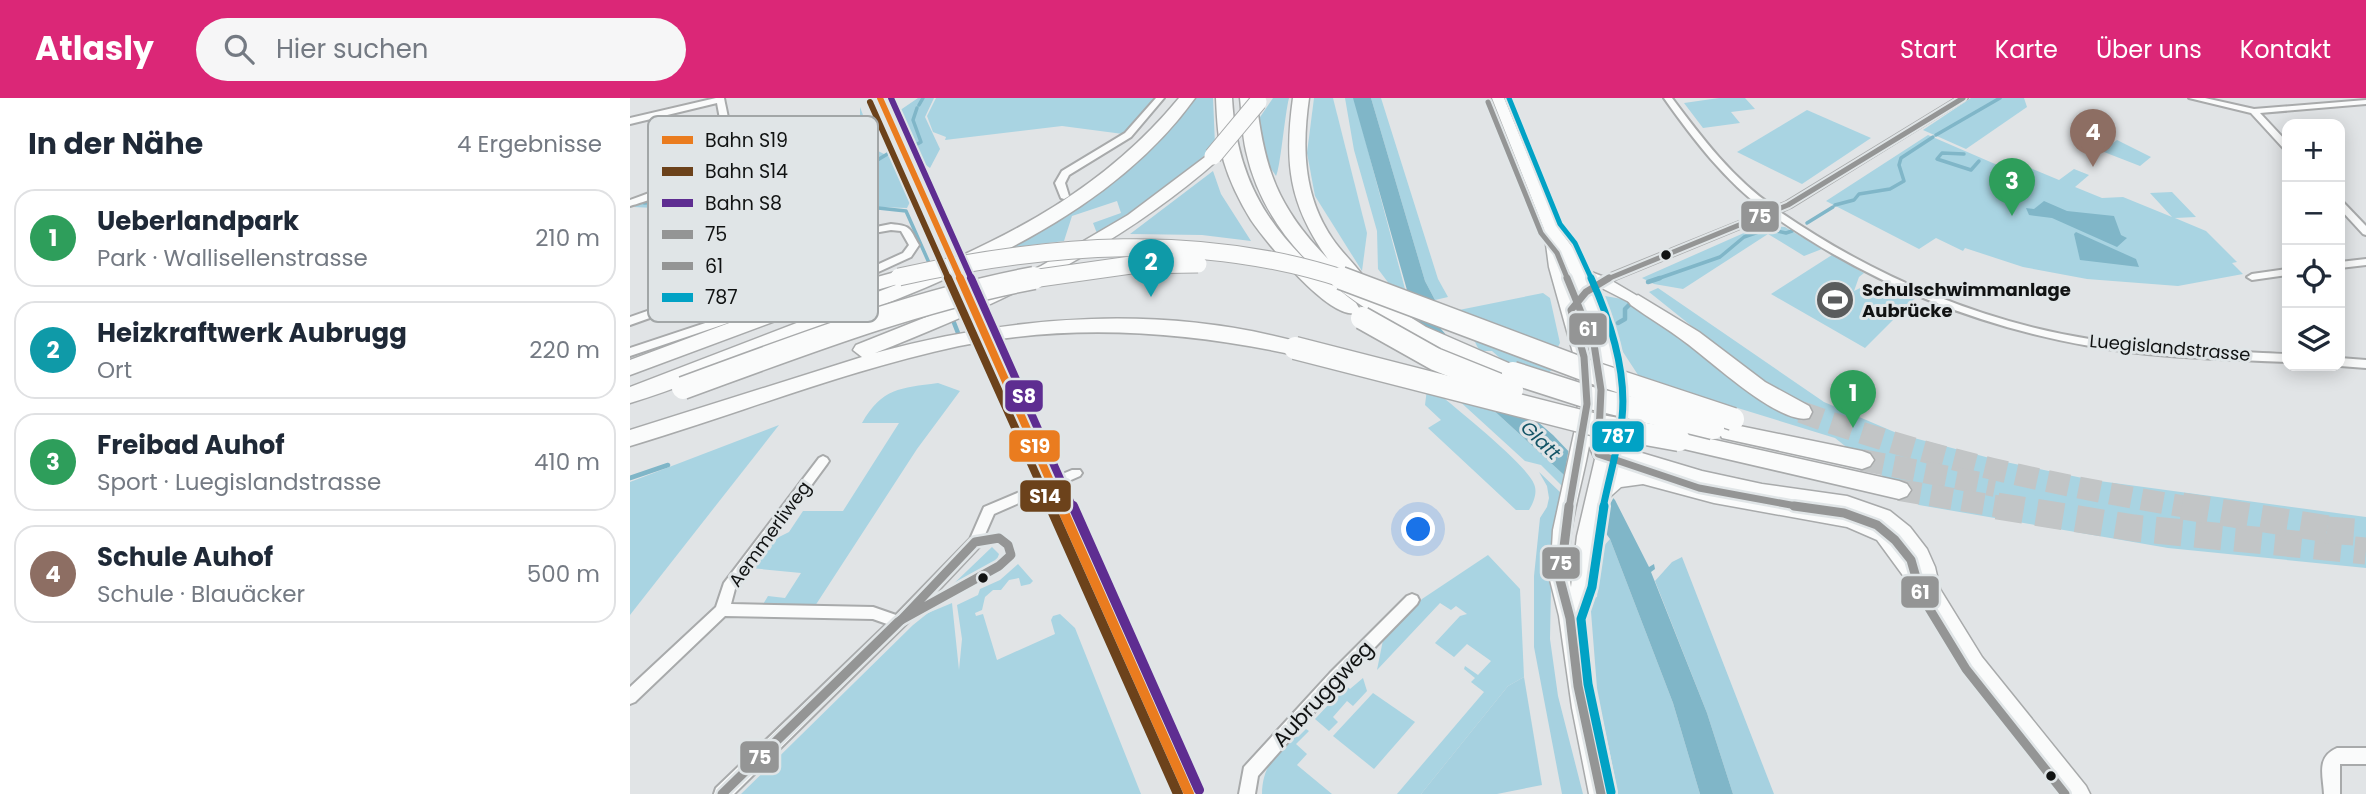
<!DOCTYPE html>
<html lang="de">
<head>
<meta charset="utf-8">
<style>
	:root { --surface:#fff; --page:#f6f6f7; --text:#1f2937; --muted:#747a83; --line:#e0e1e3; --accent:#db2777 }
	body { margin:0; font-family:Poppins,sans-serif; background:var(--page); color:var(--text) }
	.controls { position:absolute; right:21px; top:21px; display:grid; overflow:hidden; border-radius:14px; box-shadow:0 4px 18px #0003 }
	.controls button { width:63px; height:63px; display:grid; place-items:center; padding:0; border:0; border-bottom:2px solid var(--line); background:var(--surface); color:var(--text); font:35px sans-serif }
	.you { position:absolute; left:789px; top:432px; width:24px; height:24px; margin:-18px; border:5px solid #fff; border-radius:50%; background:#1a73e8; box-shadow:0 0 0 10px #1a73e833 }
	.badge { display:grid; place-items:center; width:46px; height:46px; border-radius:50%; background:var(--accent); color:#fff; font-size:23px; font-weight:700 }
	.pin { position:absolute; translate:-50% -58px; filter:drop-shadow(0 2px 4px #0008) }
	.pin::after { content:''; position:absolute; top:37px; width:24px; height:21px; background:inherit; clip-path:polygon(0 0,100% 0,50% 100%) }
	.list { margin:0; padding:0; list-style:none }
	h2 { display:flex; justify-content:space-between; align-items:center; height:91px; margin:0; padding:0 28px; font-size:30px }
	h2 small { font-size:23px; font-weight:400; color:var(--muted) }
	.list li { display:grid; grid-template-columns:46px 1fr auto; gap:21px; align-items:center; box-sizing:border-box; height:98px; margin:0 14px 14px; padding:0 14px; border:2px solid var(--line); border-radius:21px }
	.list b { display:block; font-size:26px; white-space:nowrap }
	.list p { margin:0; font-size:23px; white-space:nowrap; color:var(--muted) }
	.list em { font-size:23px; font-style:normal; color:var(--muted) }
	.icon { flex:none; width:38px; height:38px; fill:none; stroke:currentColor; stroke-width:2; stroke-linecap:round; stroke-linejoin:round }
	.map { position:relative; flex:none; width:1736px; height:696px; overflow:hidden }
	header { display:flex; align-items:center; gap:42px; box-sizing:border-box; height:98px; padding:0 35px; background:var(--accent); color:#fff }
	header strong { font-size:33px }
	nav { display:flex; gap:38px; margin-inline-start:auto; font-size:24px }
	.search { width:490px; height:63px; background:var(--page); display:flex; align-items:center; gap:18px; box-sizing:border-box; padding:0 24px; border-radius:38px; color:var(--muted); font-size:26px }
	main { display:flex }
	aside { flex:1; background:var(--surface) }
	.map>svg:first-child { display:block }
</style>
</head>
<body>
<header>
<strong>Atlasly</strong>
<div class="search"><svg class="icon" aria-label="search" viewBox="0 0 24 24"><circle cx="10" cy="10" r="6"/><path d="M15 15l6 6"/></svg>Hier suchen</div>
<nav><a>Start</a><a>Karte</a><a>Über uns</a><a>Kontakt</a></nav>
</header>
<main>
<aside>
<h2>In der Nähe<small>4 Ergebnisse</small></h2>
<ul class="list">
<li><span class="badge" style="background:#2e9e5b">1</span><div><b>Ueberlandpark</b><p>Park · Wallisellenstrasse</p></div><em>210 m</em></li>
<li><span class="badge" style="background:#0f9aa8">2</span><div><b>Heizkraftwerk Aubrugg</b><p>Ort</p></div><em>220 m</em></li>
<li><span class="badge" style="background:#2e9e5b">3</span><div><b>Freibad Auhof</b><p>Sport · Luegislandstrasse</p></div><em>410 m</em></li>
<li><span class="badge" style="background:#8d6e63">4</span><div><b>Schule Auhof</b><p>Schule · Blauäcker</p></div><em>500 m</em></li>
</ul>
</aside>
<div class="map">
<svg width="1736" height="696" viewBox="0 0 1736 696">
	<rect width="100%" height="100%" fill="#e1e4e6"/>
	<!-- green -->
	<g fill="#a9d4e2">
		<path d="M306,0H524L493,36L432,28L315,42L316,39L303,34L297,18Z"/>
		<path d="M684,0H703L737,135L732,173L685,98L677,55Z"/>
		<path d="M715,0H724L775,191L760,187L748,171L747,133L724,52Z"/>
		<path d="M741,0H751L808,181L818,199L805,202L795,183Z"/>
		<path d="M1089,0H1115L1125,11L1101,14L1110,25L1073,30L1054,5Z"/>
		<path d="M1341,0H1394L1397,9L1336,51L1293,32Z"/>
		<path d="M230,9L246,52L195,107L175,106L210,69L217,56L221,55L230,29Z"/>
		<path d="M1177,12L1241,40L1172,86L1107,54Z"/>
		<path d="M1298,37L1372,69L1381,62L1429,82L1444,71L1459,77L1445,89L1472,100L1493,99L1542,119L1520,95L1542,94L1566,119L1545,120L1576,133L1607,164L1602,165L1613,176L1548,188L1457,181L1393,169L1335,150L1333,153L1306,140L1289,151L1196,103Z"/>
		<path d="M1468,39L1483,45L1487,42L1521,59L1510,68L1456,47Z"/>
		<path d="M1132,127L1155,129L1192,151L1174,158L1138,136L1053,191L1024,186L1012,180Z"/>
		<path d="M1202,157L1234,175L1229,179L1224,193L1230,190L1241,196L1238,185L1257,194L1262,189L1285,200L1235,250L1141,196Z"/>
		<path d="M1028,190L1194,304L1269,336L1371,363L1462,382L1736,419V470L1538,450L1289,407L1205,340L1010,280L978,231L970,207L975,198L992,201L1164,310L1019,194Z"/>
		<path d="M913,195L920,200L930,245L923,258L922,272L901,287L862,253H852L848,250L829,212Z"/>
		<path d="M308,285L330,293L287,351L185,508H132L138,498L155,500L171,475L120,470L141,443L159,434L173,413H213L269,325H232C252,290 270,290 308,285Z"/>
		<path d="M797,291L809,296C828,312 897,367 904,386C908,395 903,405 899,412H886L798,330L811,322L795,307Z"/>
		<path d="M826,300L860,309L934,377L932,388L911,367L895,363Z"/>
		<path d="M149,327L0,517V384Z"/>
		<path d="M362,449L369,456C363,478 334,486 315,494Z"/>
		<path d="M858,457L890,491L894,579L878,588L791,696H767L854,594L841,584L845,580L834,571L835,568L848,577L861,563L837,546L824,559L805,545L830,518L837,516L826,508L821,512L810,505L747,572L753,542L769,524L792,501Z"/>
		<path d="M388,466L403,483L400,486L391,488L389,480L379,482L371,492H363L355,499L352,512L345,515L346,518L353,516L367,562L425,536L421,522L423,518L430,516L445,530L511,696H111L283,527L298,515L322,505L329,572L332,541L327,507L348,497L350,491L370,482Z"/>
		<path d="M733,580L737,593L723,608L717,603L703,619L708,624L699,633L685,621L716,588L720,591Z"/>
		<path d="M743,595L785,624L744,671L703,638Z"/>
		<path d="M676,631L679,633L666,646L677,656L667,667L702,696H632C632,670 646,654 663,636L668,639Z"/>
	</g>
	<!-- forest -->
	<g fill="#a6d1e0">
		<path d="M288,0H304L295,19L310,51L300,70C281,57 283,29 266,15Z"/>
		<path d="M565,0H583L585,47L553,78L468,138L463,125L491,115L487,103L442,118L434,143L377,150C450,103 510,70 565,0Z"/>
		<path d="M643,0H659C655,15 650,72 646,78L638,66L626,25Z"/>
		<path d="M246,52L262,60L280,104L277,110L195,107Z"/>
		<path d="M583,73L591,96L621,143L572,137L500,136Z"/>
		<path d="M186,94L175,106L48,111L3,109L31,97Z"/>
		<path d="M909,374L931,395L921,487L920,541L928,598L953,696H932L904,549V478L910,420L917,409L919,400L917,388Z"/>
		<path d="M980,441L1043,605L1070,696H988L967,590L960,501L967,499L972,450Z"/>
		<path d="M1052,459L1144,696H1103L1077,615L1025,483L1042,464Z"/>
		<path d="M894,579L912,687L867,696H791L878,588Z"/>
	</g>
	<!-- water -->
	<g fill="#80b6c8">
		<path d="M723,0H741L795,183L805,202L811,231L844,269L923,337L985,402L1019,469L1024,466L1025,471L1021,474L1077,615L1103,696H1070L1043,605L980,441L934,377L860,309L784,217Z"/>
		<path d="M1414,103L1437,113L1484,118L1491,137L1497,140L1487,149L1422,120L1399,117L1396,110L1404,111Z"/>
		<path d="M1446,134L1506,161L1509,169L1450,162L1444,136Z"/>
	</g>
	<!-- pier -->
	<path fill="#e1e4e6" d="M939,349L985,397L978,410L973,438L934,381Z"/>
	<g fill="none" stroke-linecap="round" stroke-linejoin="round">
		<!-- stream-far1 -->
		<g stroke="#80b6c8" stroke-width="3.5">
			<path d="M289,7L293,0"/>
			<path d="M1306,37L1370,0"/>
			<path d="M280,50L291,44L283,22L287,10"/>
			<path d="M1334,56L1312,55L1307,61L1341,72L1349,63"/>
			<path d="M210,100L211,106L276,113L300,167"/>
			<path d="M210,100L236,69L259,55"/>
			<path d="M63,103L210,100"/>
			<path d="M40,104H55"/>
			<path d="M14,105L33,104"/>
			<path d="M1205,107L1224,102L1229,96L1260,91L1274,83L1269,67L1271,60L1303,39"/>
			<path d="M1177,125L1203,109"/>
			<path d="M1024,182L1090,159L1114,139L1137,131L1156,135L1162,133"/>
		</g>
		<!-- stream -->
		<g stroke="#80b6c8" stroke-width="4.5">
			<path d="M1018,184L1030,180"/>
			<path d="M321,217L328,235"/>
			<path d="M988,225L995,221V211L1000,206"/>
			<path d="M0,380L38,367"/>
		</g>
		<!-- highway-tunnel-far1 -->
		<g stroke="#c2c5c6" stroke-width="22" stroke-dasharray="22 10" stroke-linecap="butt">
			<path d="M1171,314C1299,361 1429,388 1563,410"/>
			<path d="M1232,362L1365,388"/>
			<path d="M1269,392L1378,410"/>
		</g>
		<!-- highway-tunnel -->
		<g stroke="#c2c5c6" stroke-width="27" stroke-dasharray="27 13" stroke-linecap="butt">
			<path d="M1367,408L1504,430L1736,453"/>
			<path d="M1552,408L1711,433"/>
			<path d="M1697,432L1736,435"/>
		</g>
		<defs>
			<g id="street">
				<path d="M86,0H94C96,12 101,26 98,38C91,75 32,99 0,108V102C29,92 83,72 90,38C92,27 89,16 87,5L0,26V20Z"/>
				<path d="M526,0H534L501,39L439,77L435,85L439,98L434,101L431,100L425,85L432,73L495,35Z"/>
				<path d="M1034,0H1042C1072,40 1103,81 1144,109L1155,105L1327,0H1337L1161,109L1150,114C1243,178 1353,225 1465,242C1528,251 1593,253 1657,256V264C1592,261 1525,260 1460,248C1346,228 1237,184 1142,117L976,185H968V181L1136,113C1095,83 1063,41 1034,0Z"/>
				<path d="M1559,0H1575L1624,11L1736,2V6L1630,15L1657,44V52L1654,51L1621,15Z"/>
				<path d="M1710,103L1713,104L1736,128V137L1733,136L1710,111Z"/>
				<path d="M261,126C282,128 279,130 289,147L281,159L246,175L0,258V250L238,171L273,155L279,147L271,133L261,132L238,136L177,164L0,227V219L169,160L231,132Z"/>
				<path d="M1736,161V167L1710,170V164Z"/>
				<path d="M1657,171V177L1622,182L1617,179L1622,176Z"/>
				<path d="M1710,260L1736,262V270L1710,268Z"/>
				<path d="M193,358L197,360L199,363L197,366L105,491L101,506L243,509L266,517L340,441L354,409L442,372H450L452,375L450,378L364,416L350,448L284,518L104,696H84L86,690L257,526L243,521L95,518L5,604L0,606V589L86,509L94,485L189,360Z"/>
				<path d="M782,496L787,498L789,502L787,506L710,585L628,678L625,696H609L614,669L700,575L777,498Z"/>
				<path d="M1707,650H1736V666H1710V696H1694C1693,677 1686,659 1707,650Z"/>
			</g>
			<path id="secondary" d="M862,0H874L928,130L943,150L953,171L977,180L1016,203L1013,206H1003L958,183L986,258L990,291L988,295H976L970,258L954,208L931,155L961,262L964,318L975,344L1072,373L1132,386L1217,398L1260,413L1280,429L1297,451L1305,469L1310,491L1352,559L1456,688L1460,696H1433L1338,573L1293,498L1277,483L1247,442L1217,429L1084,405L1013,386L991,389L973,405L967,438L962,487L950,521L964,610L983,696H959L942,610L929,518L920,482L923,432L945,331L948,306L945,262L919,169L914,131ZM959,348L965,361L947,438L941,489C932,443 951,394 959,348ZM993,363L1096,393L1007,371ZM980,372L987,376L979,379ZM1156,403C1189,407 1226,408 1253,428L1220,415Z"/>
			<g id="highway">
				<path d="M549,0H565C473,127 314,183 174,238C117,261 59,287 0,305V289L271,185L167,215L0,277V262L153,205L269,173L276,175L279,179L276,182C382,138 475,90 549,0Z"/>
				<path d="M586,0H602C607,96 652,149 726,205L729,210L726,215C699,222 636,144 621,122C610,104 600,84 594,64C588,43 587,22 586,0Z"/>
				<path d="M610,0H626C634,70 647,109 698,161C659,107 654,65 663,0H679C672,49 673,97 702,140C712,155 726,167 736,182L729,187L796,229L890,270L894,275L890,280H876C770,238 643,176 616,53C612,36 612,17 610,0Z"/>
				<path d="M583,53L591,58L589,61C487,151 370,206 245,255C384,217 532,206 672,245L675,250L672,255L665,257C554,233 441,225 329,248C217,272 110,315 0,348V332L232,259L223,252L226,247L319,210L411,168L498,117Z"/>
				<path d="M1008,197L1069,234L1135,284L1179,308L1182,314L1179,320C1150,328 1080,262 1055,244C1038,231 1019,220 1001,207L998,203Z"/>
				<path d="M1100,326L1232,353L1240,356L1244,362L1240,368L1232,371L1092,340L1089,334L1092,328Z"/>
				<path d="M1049,334L1269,383L1277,386L1281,392L1277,398L1269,401L1041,348L1038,342L1041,336Z"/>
			</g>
		</defs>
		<!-- street casing -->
		<use href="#street" stroke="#a8aaab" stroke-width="4"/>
		<!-- secondary casing -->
		<use href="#secondary" stroke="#a8aaab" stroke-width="3"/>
		<!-- highway casing -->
		<use href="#highway" stroke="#a8aaab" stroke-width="3"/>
		<!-- street -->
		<use href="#street" fill="#fafbfb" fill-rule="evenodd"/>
		<!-- secondary -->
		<use href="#secondary" fill="#fafbfb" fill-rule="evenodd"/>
		<!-- highway -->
		<use href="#highway" fill="#fafbfb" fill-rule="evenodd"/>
		<defs>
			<g id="highway-bridge-far1">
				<path d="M583,58L628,4"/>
				<path d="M269,179C417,146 570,133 717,182"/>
				<path d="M395,182L501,167L568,166"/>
			</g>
			<g id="highway-bridge">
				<path d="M711,180L961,274L1103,321"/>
				<path d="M732,220L805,261L882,292"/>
				<path d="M665,250L966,327L1049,342"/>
				<path d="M883,275L961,300L1083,330"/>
				<path d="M53,290C168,248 283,203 404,180"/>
			</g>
		</defs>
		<!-- highway-bridge-far1 casing -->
		<use href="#highway-bridge-far1" stroke="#a8aaab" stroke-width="19" stroke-linecap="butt"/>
		<!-- highway-bridge casing -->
		<use href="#highway-bridge" stroke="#a8aaab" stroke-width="25" stroke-linecap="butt"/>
		<!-- highway-bridge-far1 -->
		<use href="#highway-bridge-far1" stroke="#fafbfb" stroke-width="17"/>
		<!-- highway-bridge -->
		<use href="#highway-bridge" stroke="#fafbfb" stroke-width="22"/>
		<defs>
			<path id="bus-1-far2" d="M975,182L1158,107L1333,0"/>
			<path id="bus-1-far1" d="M939,410L957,306L954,259L941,212L956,194L979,180"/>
			<g id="bus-1">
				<path d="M939,408L930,482L940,520L948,588L971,696"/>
				<path d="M369,440L378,447L381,457L369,468L271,522L345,444Z"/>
				<path d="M271,522L92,696L268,524Z"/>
			</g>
			<path id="bus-2-far2" d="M858,4L911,135L927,155L938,182"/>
			<path id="bus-2-far1" d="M937,180L964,246L971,292L968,356L1069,390L1177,410"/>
			<path id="bus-2" d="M1164,408L1214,415L1247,427L1265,442L1281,462L1291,497L1336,571L1435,696"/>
			<path id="bus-3-far2" d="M879,0L930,126L945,145L962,182"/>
			<path id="bus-3-far1" d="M961,180C980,222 997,273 992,320C988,350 979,380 973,410"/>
			<path id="bus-3" d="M974,408L962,489L951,521L958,586L981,694"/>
		</defs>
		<!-- bus-1-far2 casing -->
		<use href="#bus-1-far2" stroke="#e0e5e7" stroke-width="9"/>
		<!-- bus-1-far1 casing -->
		<use href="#bus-1-far1" stroke="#e0e5e7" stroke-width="12"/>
		<!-- bus-1 casing -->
		<use href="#bus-1" stroke="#e0e5e7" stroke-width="14"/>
		<!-- bus-2-far2 casing -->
		<use href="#bus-2-far2" stroke="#e0e5e7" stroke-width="9"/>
		<!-- bus-2-far1 casing -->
		<use href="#bus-2-far1" stroke="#e0e5e7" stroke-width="12"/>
		<!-- bus-2 casing -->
		<use href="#bus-2" stroke="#e0e5e7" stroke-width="14"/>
		<!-- bus-3-far2 casing -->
		<use href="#bus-3-far2" stroke="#e0e5e7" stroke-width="9"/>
		<!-- bus-3-far1 casing -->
		<use href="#bus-3-far1" stroke="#e0e5e7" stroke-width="12"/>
		<!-- bus-3 casing -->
		<use href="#bus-3" stroke="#e0e5e7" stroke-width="14"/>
		<!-- bus-1-far2 -->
		<use href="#bus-1-far2" stroke="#949595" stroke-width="5"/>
		<!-- bus-1-far1 -->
		<use href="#bus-1-far1" stroke="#949595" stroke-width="7"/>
		<!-- bus-1 -->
		<use href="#bus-1" stroke="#949595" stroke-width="9"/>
		<!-- bus-2-far2 -->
		<use href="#bus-2-far2" stroke="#949595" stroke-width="5"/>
		<!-- bus-2-far1 -->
		<use href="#bus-2-far1" stroke="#949595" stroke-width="7"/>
		<!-- bus-2 -->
		<use href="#bus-2" stroke="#949595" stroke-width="9"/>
		<!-- bus-3-far2 -->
		<use href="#bus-3-far2" stroke="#01a2c5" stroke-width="5"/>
		<!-- bus-3-far1 -->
		<use href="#bus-3-far1" stroke="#01a2c5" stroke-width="7"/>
		<!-- bus-3 -->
		<use href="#bus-3" stroke="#01a2c5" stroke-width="9"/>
		<defs>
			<path id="rail-1-far2" d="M250,0L331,182"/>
			<path id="rail-1-far1" d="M330,180L432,410"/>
			<path id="rail-1" d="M431,408L559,696"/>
			<path id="rail-2-far2" d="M240,4L319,182"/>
			<path id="rail-2-far1" d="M318,180L421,410"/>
			<path id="rail-2" d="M420,408L548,696"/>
			<path id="rail-3-far2" d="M261,0L342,182"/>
			<path id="rail-3-far1" d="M341,180L443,410"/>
			<path id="rail-3" d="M443,408L569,692"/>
		</defs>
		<!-- rail-1-far2 casing -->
		<use href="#rail-1-far2" stroke="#e0e5e7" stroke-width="10"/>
		<!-- rail-1-far1 casing -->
		<use href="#rail-1-far1" stroke="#e0e5e7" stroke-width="13"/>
		<!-- rail-1 casing -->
		<use href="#rail-1" stroke="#e0e5e7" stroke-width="16"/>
		<!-- rail-2-far2 casing -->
		<use href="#rail-2-far2" stroke="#e0e5e7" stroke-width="10"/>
		<!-- rail-2-far1 casing -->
		<use href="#rail-2-far1" stroke="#e0e5e7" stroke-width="13"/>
		<!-- rail-2 casing -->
		<use href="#rail-2" stroke="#e0e5e7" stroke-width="16"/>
		<!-- rail-3-far2 casing -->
		<use href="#rail-3-far2" stroke="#e0e5e7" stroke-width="10"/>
		<!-- rail-3-far1 casing -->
		<use href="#rail-3-far1" stroke="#e0e5e7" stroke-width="13"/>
		<!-- rail-3 casing -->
		<use href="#rail-3" stroke="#e0e5e7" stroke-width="16"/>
		<!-- rail-1-far2 -->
		<use href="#rail-1-far2" stroke="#ea7c1f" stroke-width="6"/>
		<!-- rail-1-far1 -->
		<use href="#rail-1-far1" stroke="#ea7c1f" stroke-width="8"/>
		<!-- rail-1 -->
		<use href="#rail-1" stroke="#ea7c1f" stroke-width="10"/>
		<!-- rail-2-far2 -->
		<use href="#rail-2-far2" stroke="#6c421b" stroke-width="6"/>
		<!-- rail-2-far1 -->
		<use href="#rail-2-far1" stroke="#6c421b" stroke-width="8"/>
		<!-- rail-2 -->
		<use href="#rail-2" stroke="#6c421b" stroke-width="10"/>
		<!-- rail-3-far2 -->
		<use href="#rail-3-far2" stroke="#5e2d91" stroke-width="6"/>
		<!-- rail-3-far1 -->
		<use href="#rail-3-far1" stroke="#5e2d91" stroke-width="8"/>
		<!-- rail-3 -->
		<use href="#rail-3" stroke="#5e2d91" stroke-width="10"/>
	</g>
	<!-- icons -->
	<defs>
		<symbol id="stadium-disc" viewBox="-11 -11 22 22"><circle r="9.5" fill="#5a5c5d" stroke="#e0e5e7"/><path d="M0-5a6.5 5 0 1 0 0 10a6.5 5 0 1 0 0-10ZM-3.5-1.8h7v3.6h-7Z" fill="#fff"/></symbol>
	</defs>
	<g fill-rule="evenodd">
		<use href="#stadium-disc" x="1183" y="180" width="44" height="44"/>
	</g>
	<!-- markers -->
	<g fill="#111313" stroke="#e0e5e7" stroke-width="2.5">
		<circle cx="1036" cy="157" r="6"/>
		<circle cx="353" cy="480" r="6"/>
		<circle cx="1421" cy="678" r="6"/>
	</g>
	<g text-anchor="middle" stroke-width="6" stroke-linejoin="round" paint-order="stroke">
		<!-- poi labels -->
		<g font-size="18" font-weight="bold" fill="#111313" stroke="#e0e5e7" text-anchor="start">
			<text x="1232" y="198">Schulschwimmanlage<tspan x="1232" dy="21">Aubrücke</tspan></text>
		</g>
		<!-- street labels -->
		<g font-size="18" fill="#111313" stroke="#e0e5e7">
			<text transform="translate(1540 250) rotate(5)" y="6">Luegislandstrasse</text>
			<text transform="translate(140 436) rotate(-54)" y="6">Aemmerliweg</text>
		</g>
		<!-- water labels -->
		<g font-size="19" font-style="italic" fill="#135466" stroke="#e0e5e7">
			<text transform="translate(911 342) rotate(44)" y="7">Glatt</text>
		</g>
		<!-- near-street labels -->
		<g font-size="21" fill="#111313" stroke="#e0e5e7">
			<text transform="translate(693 596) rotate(-47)" y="7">Aubruggweg</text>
		</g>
	</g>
	<!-- legend -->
	<rect x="18" y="18" width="230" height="206" rx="10" fill="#e0e5e7" stroke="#a2a6a7" stroke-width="2"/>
	<rect x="32" y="38" width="31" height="8" fill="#ea7c1f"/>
	<rect x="32" y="69" width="31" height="9" fill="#6c421b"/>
	<rect x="32" y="101" width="31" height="8" fill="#5e2d91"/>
	<rect x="32" y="132" width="31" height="9" fill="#949595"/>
	<rect x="32" y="164" width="31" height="8" fill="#949595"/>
	<rect x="32" y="195" width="31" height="9" fill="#01a2c5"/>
	<g font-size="19" fill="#111313">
		<text x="75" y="49">Bahn S19</text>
		<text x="75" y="80">Bahn S14</text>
		<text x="75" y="112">Bahn S8</text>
		<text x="75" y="143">75</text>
		<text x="75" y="175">61</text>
		<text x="75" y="206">787</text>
	</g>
	<g stroke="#e0e5e7" stroke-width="2.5">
		<rect x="1110" y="102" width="40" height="33" rx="7" fill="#949595"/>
		<rect x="938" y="214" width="40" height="34" rx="7" fill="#949595"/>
		<rect x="374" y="281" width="40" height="34" rx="7" fill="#5e2d91"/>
		<rect x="961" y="322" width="54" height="33" rx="7" fill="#01a2c5"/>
		<rect x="378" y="331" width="53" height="34" rx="7" fill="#ea7c1f"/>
		<rect x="389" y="381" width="53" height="34" rx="7" fill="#6c421b"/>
		<rect x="911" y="448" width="40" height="34" rx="7" fill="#949595"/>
		<rect x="1270" y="477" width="40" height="34" rx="7" fill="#949595"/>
		<rect x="109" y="642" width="41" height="34" rx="7" fill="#949595"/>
	</g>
	<g font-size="19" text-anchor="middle" font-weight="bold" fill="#fff">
		<text x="1130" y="125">75</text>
		<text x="958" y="238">61</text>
		<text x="394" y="305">S8</text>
		<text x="988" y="345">787</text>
		<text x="405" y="355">S19</text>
		<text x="415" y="405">S14</text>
		<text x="931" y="472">75</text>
		<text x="1290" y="501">61</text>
		<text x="130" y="666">75</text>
	</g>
</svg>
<div class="controls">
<button>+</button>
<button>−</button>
<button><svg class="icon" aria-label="locate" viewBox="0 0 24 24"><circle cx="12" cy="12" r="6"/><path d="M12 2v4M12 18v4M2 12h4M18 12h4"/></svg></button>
<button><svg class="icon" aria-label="layers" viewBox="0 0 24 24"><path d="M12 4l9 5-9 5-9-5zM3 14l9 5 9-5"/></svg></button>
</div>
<div class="you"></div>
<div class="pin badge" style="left:1223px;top:330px;background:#2e9e5b">1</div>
<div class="pin badge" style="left:521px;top:199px;background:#0f9aa8">2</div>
<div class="pin badge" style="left:1382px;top:118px;background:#2e9e5b">3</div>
<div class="pin badge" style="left:1463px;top:69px;background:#8d6e63">4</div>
</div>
</main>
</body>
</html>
